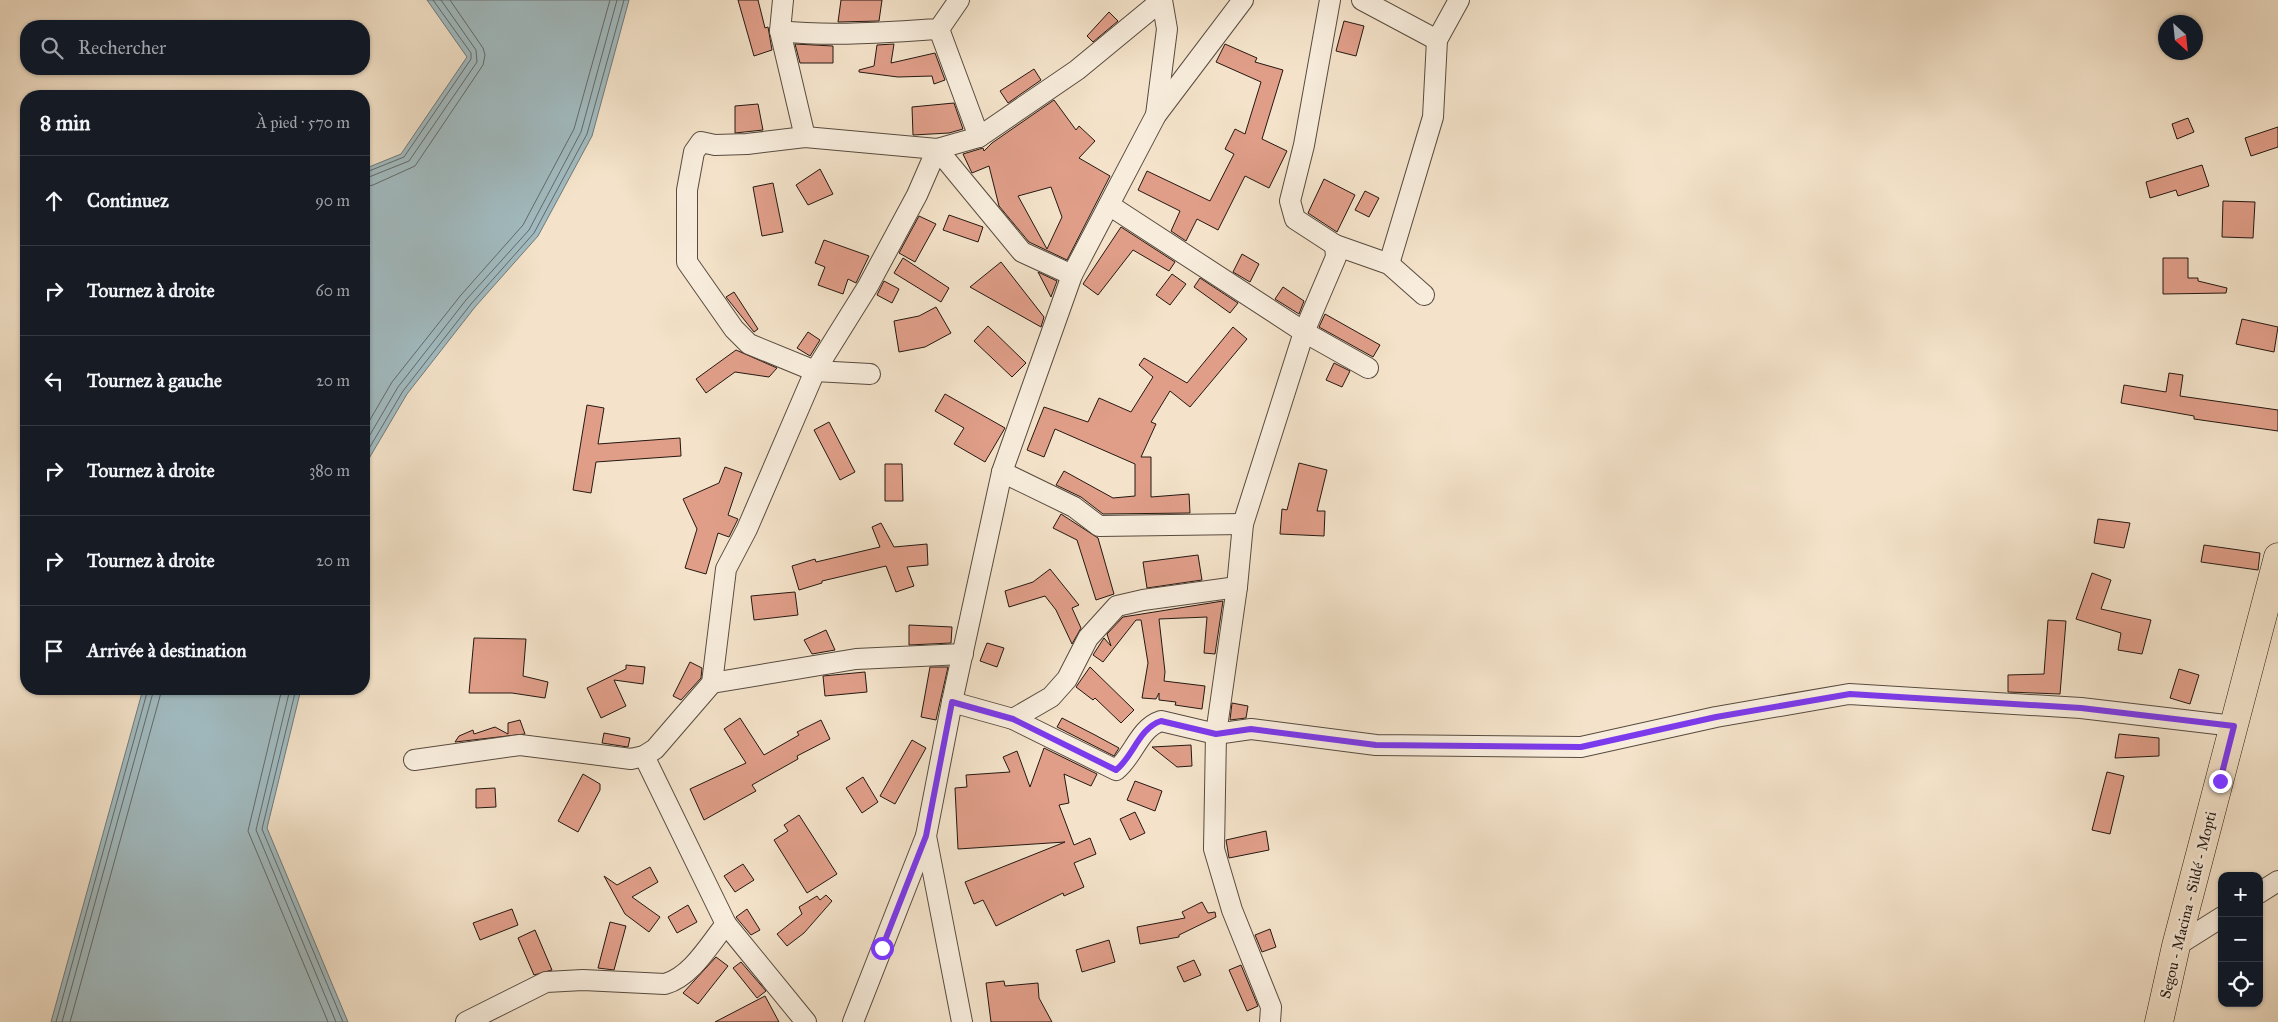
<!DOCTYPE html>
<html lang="fr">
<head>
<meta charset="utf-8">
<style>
	:root { --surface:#171b24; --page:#242831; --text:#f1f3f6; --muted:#9ea1a6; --line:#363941 }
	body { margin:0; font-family:"IM FELL Great Primer",serif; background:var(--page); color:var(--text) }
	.controls { position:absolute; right:15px; bottom:15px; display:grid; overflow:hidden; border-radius:10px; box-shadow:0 1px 4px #0004 }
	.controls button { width:45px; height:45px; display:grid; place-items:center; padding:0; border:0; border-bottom:1px solid var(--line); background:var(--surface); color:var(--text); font:25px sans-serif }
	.compass { position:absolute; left:2158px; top:15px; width:45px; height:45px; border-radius:50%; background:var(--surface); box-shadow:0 1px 4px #0004; rotate:153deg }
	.stop { position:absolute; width:15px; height:15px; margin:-11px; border:4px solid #7c3aed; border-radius:50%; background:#fff }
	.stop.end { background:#7c3aed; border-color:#fff; box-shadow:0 1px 5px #0008 }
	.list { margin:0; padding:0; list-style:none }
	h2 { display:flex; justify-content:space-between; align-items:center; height:65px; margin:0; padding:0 20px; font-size:21px }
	h2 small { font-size:16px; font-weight:400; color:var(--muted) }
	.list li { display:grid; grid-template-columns:32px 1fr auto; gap:15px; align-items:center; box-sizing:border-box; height:90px; padding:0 20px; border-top:1px solid var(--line) }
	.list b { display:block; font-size:19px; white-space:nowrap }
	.list em { font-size:16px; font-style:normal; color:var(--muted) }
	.icon { flex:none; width:28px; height:28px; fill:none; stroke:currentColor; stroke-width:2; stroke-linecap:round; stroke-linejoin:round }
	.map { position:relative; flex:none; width:2278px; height:1022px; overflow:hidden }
	.search { position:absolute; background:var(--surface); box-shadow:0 1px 4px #0004; left:20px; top:20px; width:350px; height:55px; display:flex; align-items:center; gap:12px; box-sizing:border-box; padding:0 18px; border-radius:20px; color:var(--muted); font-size:19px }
	.panel { position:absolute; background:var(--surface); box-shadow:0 1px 4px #0004; left:20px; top:90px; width:350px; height:605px; border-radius:20px }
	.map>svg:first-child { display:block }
</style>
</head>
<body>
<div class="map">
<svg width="2278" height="1022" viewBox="0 0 2278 1022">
	<rect width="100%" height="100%" fill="#f4e3ca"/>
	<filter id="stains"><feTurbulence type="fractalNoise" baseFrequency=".004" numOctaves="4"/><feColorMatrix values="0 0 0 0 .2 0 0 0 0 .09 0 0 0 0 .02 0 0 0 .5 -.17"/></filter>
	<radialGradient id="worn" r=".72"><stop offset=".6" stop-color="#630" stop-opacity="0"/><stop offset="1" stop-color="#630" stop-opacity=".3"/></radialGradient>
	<!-- water -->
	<g fill="#a1bbc1" stroke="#6f7a7b">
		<path d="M427,0H629L592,136L538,236L475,307L407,394L364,467V169L401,154L467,57Z"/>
		<path d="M143,689H301L267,828L348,1022H51Z"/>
	</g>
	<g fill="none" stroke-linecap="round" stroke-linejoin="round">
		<!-- shore -->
		<g stroke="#626a69" stroke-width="1">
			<path d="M364,173L404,157L471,59V53L433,0"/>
			<path d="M364,179L409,161L477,62L476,50L441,0"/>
			<path d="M364,187L373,185L415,166L483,65L485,55L483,48L450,0"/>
			<path d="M364,430L392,382L461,295L523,225L574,129L610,0"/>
			<path d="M364,445L398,387L466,300L529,230L581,132L617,0"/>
			<path d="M364,457L403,391L471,304L534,233L587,134L624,0"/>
			<path d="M282,689L248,831L328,1022"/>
			<path d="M290,689L256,830L336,1022"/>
			<path d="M296,689L262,829L343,1022"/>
			<path d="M56,1022L148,689"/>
			<path d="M62,1022L154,689"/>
			<path d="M70,1022L162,689"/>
		</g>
	</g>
	<!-- building -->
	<g fill="#e09e89" stroke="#241811" fill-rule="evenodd">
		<path d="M738,0H758L765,28L768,27L772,50L754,56Z"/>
		<path d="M841,0H882L879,21L838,22Z"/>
		<path d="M1109,12L1118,21L1093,42L1087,36Z"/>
		<path d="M1344,21L1364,26L1356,56L1336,51Z"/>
		<path d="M795,44L833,46V63H800Z"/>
		<path d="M894,44L891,63L935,53L945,80L934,84L932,76L898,77L859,72V70L874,66L877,45Z"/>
		<path d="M1225,44L1257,58L1255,62L1283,70L1262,139L1287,151L1269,188L1245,176L1218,230L1197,219L1186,241L1171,231L1180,211L1138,190L1147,171L1210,201L1234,154L1225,149L1235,129L1245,134L1261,82L1216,62Z"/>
		<path d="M1034,69L1041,80L1008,103L1000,91Z"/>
		<path d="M1054,100L1076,130L1079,126L1095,141L1079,158L1110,176L1067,260L1029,242L999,206L989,166L972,173L963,154L983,148L984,151L992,143ZM1051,187L1062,217L1047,249L1018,196Z"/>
		<path d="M954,103L963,129L949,133L913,135L912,107Z"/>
		<path d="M758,104L763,130L735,133V106Z"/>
		<path d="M2188,118L2194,132L2177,139L2172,124Z"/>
		<path d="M2278,127V147L2251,156L2245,138Z"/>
		<path d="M2202,165L2209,186L2178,196L2176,190L2150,198L2146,182Z"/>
		<path d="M820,169L833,194L808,205L796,185Z"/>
		<path d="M1324,179L1355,195L1337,232L1308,213Z"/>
		<path d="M773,183L783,232L762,236L753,187Z"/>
		<path d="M1365,191L1379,198L1369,217L1355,210Z"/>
		<path d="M2223,201L2255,202L2253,238L2222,237Z"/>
		<path d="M949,215L983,227L978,242L943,230Z"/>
		<path d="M919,216L936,224L915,262L899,253Z"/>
		<path d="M1121,227L1175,262L1169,271L1133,250L1098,295L1083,284Z"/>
		<path d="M824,240L869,256L856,283L848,279L843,294L818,285L825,267L815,263Z"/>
		<path d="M1242,254L1259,264L1250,282L1233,272Z"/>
		<path d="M903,258L949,288L941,302L894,273Z"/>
		<path d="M2163,258H2188V278H2198V281L2227,288L2226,293L2163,294Z"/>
		<path d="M1001,262L1044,317L1041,327L970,287Z"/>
		<path d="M1038,272L1057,281L1051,297Z"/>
		<path d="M1172,274L1186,284L1170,305L1156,295Z"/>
		<path d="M1200,278L1238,303L1230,313L1194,287Z"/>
		<path d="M884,281L899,289L892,303L877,295Z"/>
		<path d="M1283,287L1304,301L1299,314L1275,299Z"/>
		<path d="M734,292L758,329L754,332L726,297Z"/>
		<path d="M936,307L951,333L925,347L899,352L894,321L919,316Z"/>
		<path d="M1325,314L1380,345L1373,357L1319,327Z"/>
		<path d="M2242,319L2278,327L2274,352L2236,344Z"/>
		<path d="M988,326L1026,363L1012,377L974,341Z"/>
		<path d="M1233,327L1247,339L1190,407L1170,391L1151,422L1156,424L1141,457H1151V497L1189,494L1190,513L1103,514L1081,497L1056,485L1064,471L1113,498L1135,496V464L1055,429L1044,457L1027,450L1044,407L1088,422L1099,398L1131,412L1153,377L1139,365L1144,358L1187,383Z"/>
		<path d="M808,332L820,340L810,356L797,348Z"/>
		<path d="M736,350L777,368L769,377L735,372L706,393L696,379Z"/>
		<path d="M1334,363L1350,371L1342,387L1326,380Z"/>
		<path d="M2169,373L2183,375L2180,396L2278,410V431L2194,419V416L2121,403L2124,385L2166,392Z"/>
		<path d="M945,394L1005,428L985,462L954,444L964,428L935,411Z"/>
		<path d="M587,405L604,408L598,444L680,438L681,456L596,462L591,493L573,490Z"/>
		<path d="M829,422L855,472L840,480L814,430Z"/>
		<path d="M1299,463L1327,470L1317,511H1325L1324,536L1280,534L1282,509L1287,510Z"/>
		<path d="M885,464H902L903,501H885Z"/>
		<path d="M725,467L742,473L728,515L738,519L729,537L718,533L706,574L685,568L697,529L683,499L719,483Z"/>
		<path d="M1061,514L1098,538L1114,594L1096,600L1077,540L1053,528Z"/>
		<path d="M2098,519L2130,523L2124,548L2094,543Z"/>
		<path d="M881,523L894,547L927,544L928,565L907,567L914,586L896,592L886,566L822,581V583L799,590L792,566L815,559L816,562L880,547L872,527Z"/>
		<path d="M2204,545L2260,553L2258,570L2201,562Z"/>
		<path d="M1198,555L1202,580L1147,588L1143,562Z"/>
		<path d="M1050,569L1079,605L1072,608L1081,628L1072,644L1056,610L1045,596L1009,607L1005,591L1033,582Z"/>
		<path d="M2092,573L2111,580L2101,609L2151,620L2142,654L2118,650L2121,633L2076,619Z"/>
		<path d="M795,592L798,615L754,620L751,596Z"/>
		<path d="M1223,601L1215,654L1204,653L1207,617L1159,619L1165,672L1164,681L1205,686L1202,709L1175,705L1176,702L1159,700V693L1156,699L1142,698L1148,663L1141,620H1136L1103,662L1093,655L1104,638L1111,646L1107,634L1123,617Z"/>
		<path d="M2048,620L2066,621L2060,694L2008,692V675L2044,674Z"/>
		<path d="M909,625L952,627L951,643L909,645Z"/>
		<path d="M826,630L835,650L812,654L804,640Z"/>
		<path d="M474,638L526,639L523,676L548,682L545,698L512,693H469Z"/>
		<path d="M987,643L1004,648L997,667L980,661Z"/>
		<path d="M690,662L702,668L701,678L681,700L673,696Z"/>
		<path d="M626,665L645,667L643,684L614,680L626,706L601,718L587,688L626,669Z"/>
		<path d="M930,667H948L936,720L921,717Z"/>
		<path d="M1090,667L1134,710L1121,723L1095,698L1093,700L1076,687Z"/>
		<path d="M2179,669L2199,675L2190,704L2170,698Z"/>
		<path d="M865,672L867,692L825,696L823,676Z"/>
		<path d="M1232,703L1248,706L1246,718L1230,720Z"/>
		<path d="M740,718L764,755L799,735L797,732L821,720L830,739L797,756L798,759L752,785L756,791L704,820L690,789L746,763L724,729Z"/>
		<path d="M1062,718L1095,735L1119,748L1114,756L1057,727Z"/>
		<path d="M520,720L525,734L455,742L459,736L473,730L474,734L495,727L508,734V723Z"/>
		<path d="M604,733L630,738L628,747L602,743Z"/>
		<path d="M2119,734L2159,738V756L2115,758Z"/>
		<path d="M912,740L926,748L895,804L880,796Z"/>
		<path d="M1191,745L1192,766L1177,767L1152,747Z"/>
		<path d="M1044,748L1097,774L1091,786L1064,774L1069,803L1059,805L1074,845L1090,838L1096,854L1074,863L1084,887L1064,896L1063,893L996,926L983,900L974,904L965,882L1065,842L958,849L955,788L967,787L966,775L1010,772L1003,757L1017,751L1030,787Z"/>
		<path d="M2107,772L2124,776L2110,834L2092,830Z"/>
		<path d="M583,774L600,784V790L578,832L558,821Z"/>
		<path d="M863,777L878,802L862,813L846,788Z"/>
		<path d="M1135,781L1162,791L1155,811L1127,800Z"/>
		<path d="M495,788L496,807L476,808V789Z"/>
		<path d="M1135,812L1145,833L1130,840L1120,819Z"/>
		<path d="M799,815L837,874L807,893L774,840L788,831L784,825Z"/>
		<path d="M1266,831L1269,850L1229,858L1226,840Z"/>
		<path d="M743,864L754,880L735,892L724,876Z"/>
		<path d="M650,867L658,882L632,897L660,917L649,932L625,914L604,876L617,885Z"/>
		<path d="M826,895L832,901L804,933L787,946L777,934L802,914L799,907L817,896L820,900Z"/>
		<path d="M1202,902L1208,913L1215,912L1216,917L1179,935V937L1140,944L1137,927L1185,918L1182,912Z"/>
		<path d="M688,905L697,922L677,933L668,917Z"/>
		<path d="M512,909L518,925L480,940L473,923Z"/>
		<path d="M747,909L760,930L751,935L736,917Z"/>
		<path d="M610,922L626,926L614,970L598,968Z"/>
		<path d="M1270,929L1276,947L1262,952L1255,935Z"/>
		<path d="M535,930L552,970L534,975L518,938Z"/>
		<path d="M1109,940L1115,962L1082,972L1076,950Z"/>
		<path d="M716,957L728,966L698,1004L683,993Z"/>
		<path d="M1194,960L1201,975L1184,982L1177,967Z"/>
		<path d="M741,962L766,991L757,998L733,968Z"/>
		<path d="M1241,965L1258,1006L1247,1011L1229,970Z"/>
		<path d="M1004,981L1005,986L1038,983L1039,998L1052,1022H991L986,983Z"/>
		<path d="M765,996L779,1022H715Z"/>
	</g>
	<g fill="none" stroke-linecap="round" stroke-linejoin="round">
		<defs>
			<g id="street">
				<path d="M783,0L780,31L805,137"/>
				<path d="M1330,0L1304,145L1290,201L1295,219L1335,245"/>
				<path d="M1362,0L1437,40"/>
				<path d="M939,29L979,137"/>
				<path d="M780,31C833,37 886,32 939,29L959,0"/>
				<path d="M1156,115L1167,29L1162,0"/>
				<path d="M1109,205L1304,332L1368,368"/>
				<path d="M1389,264L1433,117L1437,40L1459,0"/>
				<path d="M870,374L815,371L749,344L734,329L687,262V190L694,152L701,142L715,145L747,144L805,137L937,149L979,137L1077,70L1162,0"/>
				<path d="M1002,472L1074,507L1099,526L1243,524"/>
				<path d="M712,683L856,659L963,654"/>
				<path d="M952,702L1013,719L1116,770C1133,757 1139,728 1161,721L1216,734L1251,729L1376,745L1581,747L1716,717L1849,694L2081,708L2234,726"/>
				<path d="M1013,719L1051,697L1067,679L1088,638L1117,606L1143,600L1237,587"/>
				<path d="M644,756L726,924L806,1022"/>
				<path d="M414,760L520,745L631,759L644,756L655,749L712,683L726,569L747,529L815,371L868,286L917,195L937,149L1022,252L1072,275"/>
				<path d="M2259,893L2278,881"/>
				<path d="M2176,946L2222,917"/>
				<path d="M466,1022L546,982L583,980L665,984C692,976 709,945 726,924"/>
				<path d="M853,1022L926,836"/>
				<path d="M962,1022L926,836L952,702L1002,472L1072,275L1156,115L1243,0"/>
				<path d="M1270,1022L1271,1007L1232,910L1214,849L1216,734L1237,587L1243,524L1304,332L1336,257L1335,245L1389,264L1424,295"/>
			</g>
			<path id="primary" d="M2159,1022L2176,946L2278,557"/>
		</defs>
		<!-- street casing -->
		<use href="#street" stroke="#584b3f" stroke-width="22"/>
		<!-- primary casing -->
		<use href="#primary" stroke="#241811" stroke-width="29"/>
		<!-- street -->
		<use href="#street" stroke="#f8eddd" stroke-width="20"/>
		<!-- primary -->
		<use href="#primary" stroke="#f4e3ca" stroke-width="28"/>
	</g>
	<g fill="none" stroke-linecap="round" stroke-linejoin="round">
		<!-- route -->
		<path stroke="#7c3aed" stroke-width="6" d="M882,948L926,836L952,702L1013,719L1116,770C1133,757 1139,728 1161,721L1216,734L1251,729L1376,745L1581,747L1716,717L1850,694L2081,708L2234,726L2220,781"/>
	</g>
	<g text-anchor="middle" stroke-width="5" stroke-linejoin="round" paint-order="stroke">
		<!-- street labels -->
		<g font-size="15" fill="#241811" stroke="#f8eddd">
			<text transform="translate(2188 905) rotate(-76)" y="5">Segou - Macina - Sildé - Mopti</text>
		</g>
	</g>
	<rect width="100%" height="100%" filter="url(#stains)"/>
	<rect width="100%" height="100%" fill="url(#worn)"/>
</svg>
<div class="controls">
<button>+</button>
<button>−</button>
<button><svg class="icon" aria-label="locate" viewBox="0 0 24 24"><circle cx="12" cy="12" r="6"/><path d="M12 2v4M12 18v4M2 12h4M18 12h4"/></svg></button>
</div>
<svg class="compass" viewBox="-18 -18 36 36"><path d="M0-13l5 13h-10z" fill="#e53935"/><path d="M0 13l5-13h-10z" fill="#9ea1a6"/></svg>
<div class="stop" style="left:882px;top:948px"></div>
<div class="stop end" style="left:2220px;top:781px"></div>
<div class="search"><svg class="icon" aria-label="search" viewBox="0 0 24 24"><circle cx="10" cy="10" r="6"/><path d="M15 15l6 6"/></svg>Rechercher</div>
<section class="panel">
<h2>8 min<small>À pied · 570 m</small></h2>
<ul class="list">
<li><svg class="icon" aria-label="ahead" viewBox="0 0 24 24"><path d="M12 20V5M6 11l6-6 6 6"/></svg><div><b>Continuez</b></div><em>90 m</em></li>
<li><svg class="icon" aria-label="right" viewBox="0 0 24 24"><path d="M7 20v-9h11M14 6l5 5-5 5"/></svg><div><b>Tournez à droite</b></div><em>60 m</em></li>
<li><svg class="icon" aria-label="left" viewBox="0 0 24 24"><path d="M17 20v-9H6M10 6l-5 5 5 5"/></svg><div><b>Tournez à gauche</b></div><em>20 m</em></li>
<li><svg class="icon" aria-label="right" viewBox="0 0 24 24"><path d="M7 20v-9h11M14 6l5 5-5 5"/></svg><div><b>Tournez à droite</b></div><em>380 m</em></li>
<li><svg class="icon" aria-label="right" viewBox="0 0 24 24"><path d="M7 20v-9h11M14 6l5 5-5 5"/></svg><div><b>Tournez à droite</b></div><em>20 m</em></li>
<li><svg class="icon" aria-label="arrive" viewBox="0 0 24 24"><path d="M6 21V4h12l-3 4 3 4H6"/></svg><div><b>Arrivée à destination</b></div></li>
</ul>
</section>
</div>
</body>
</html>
